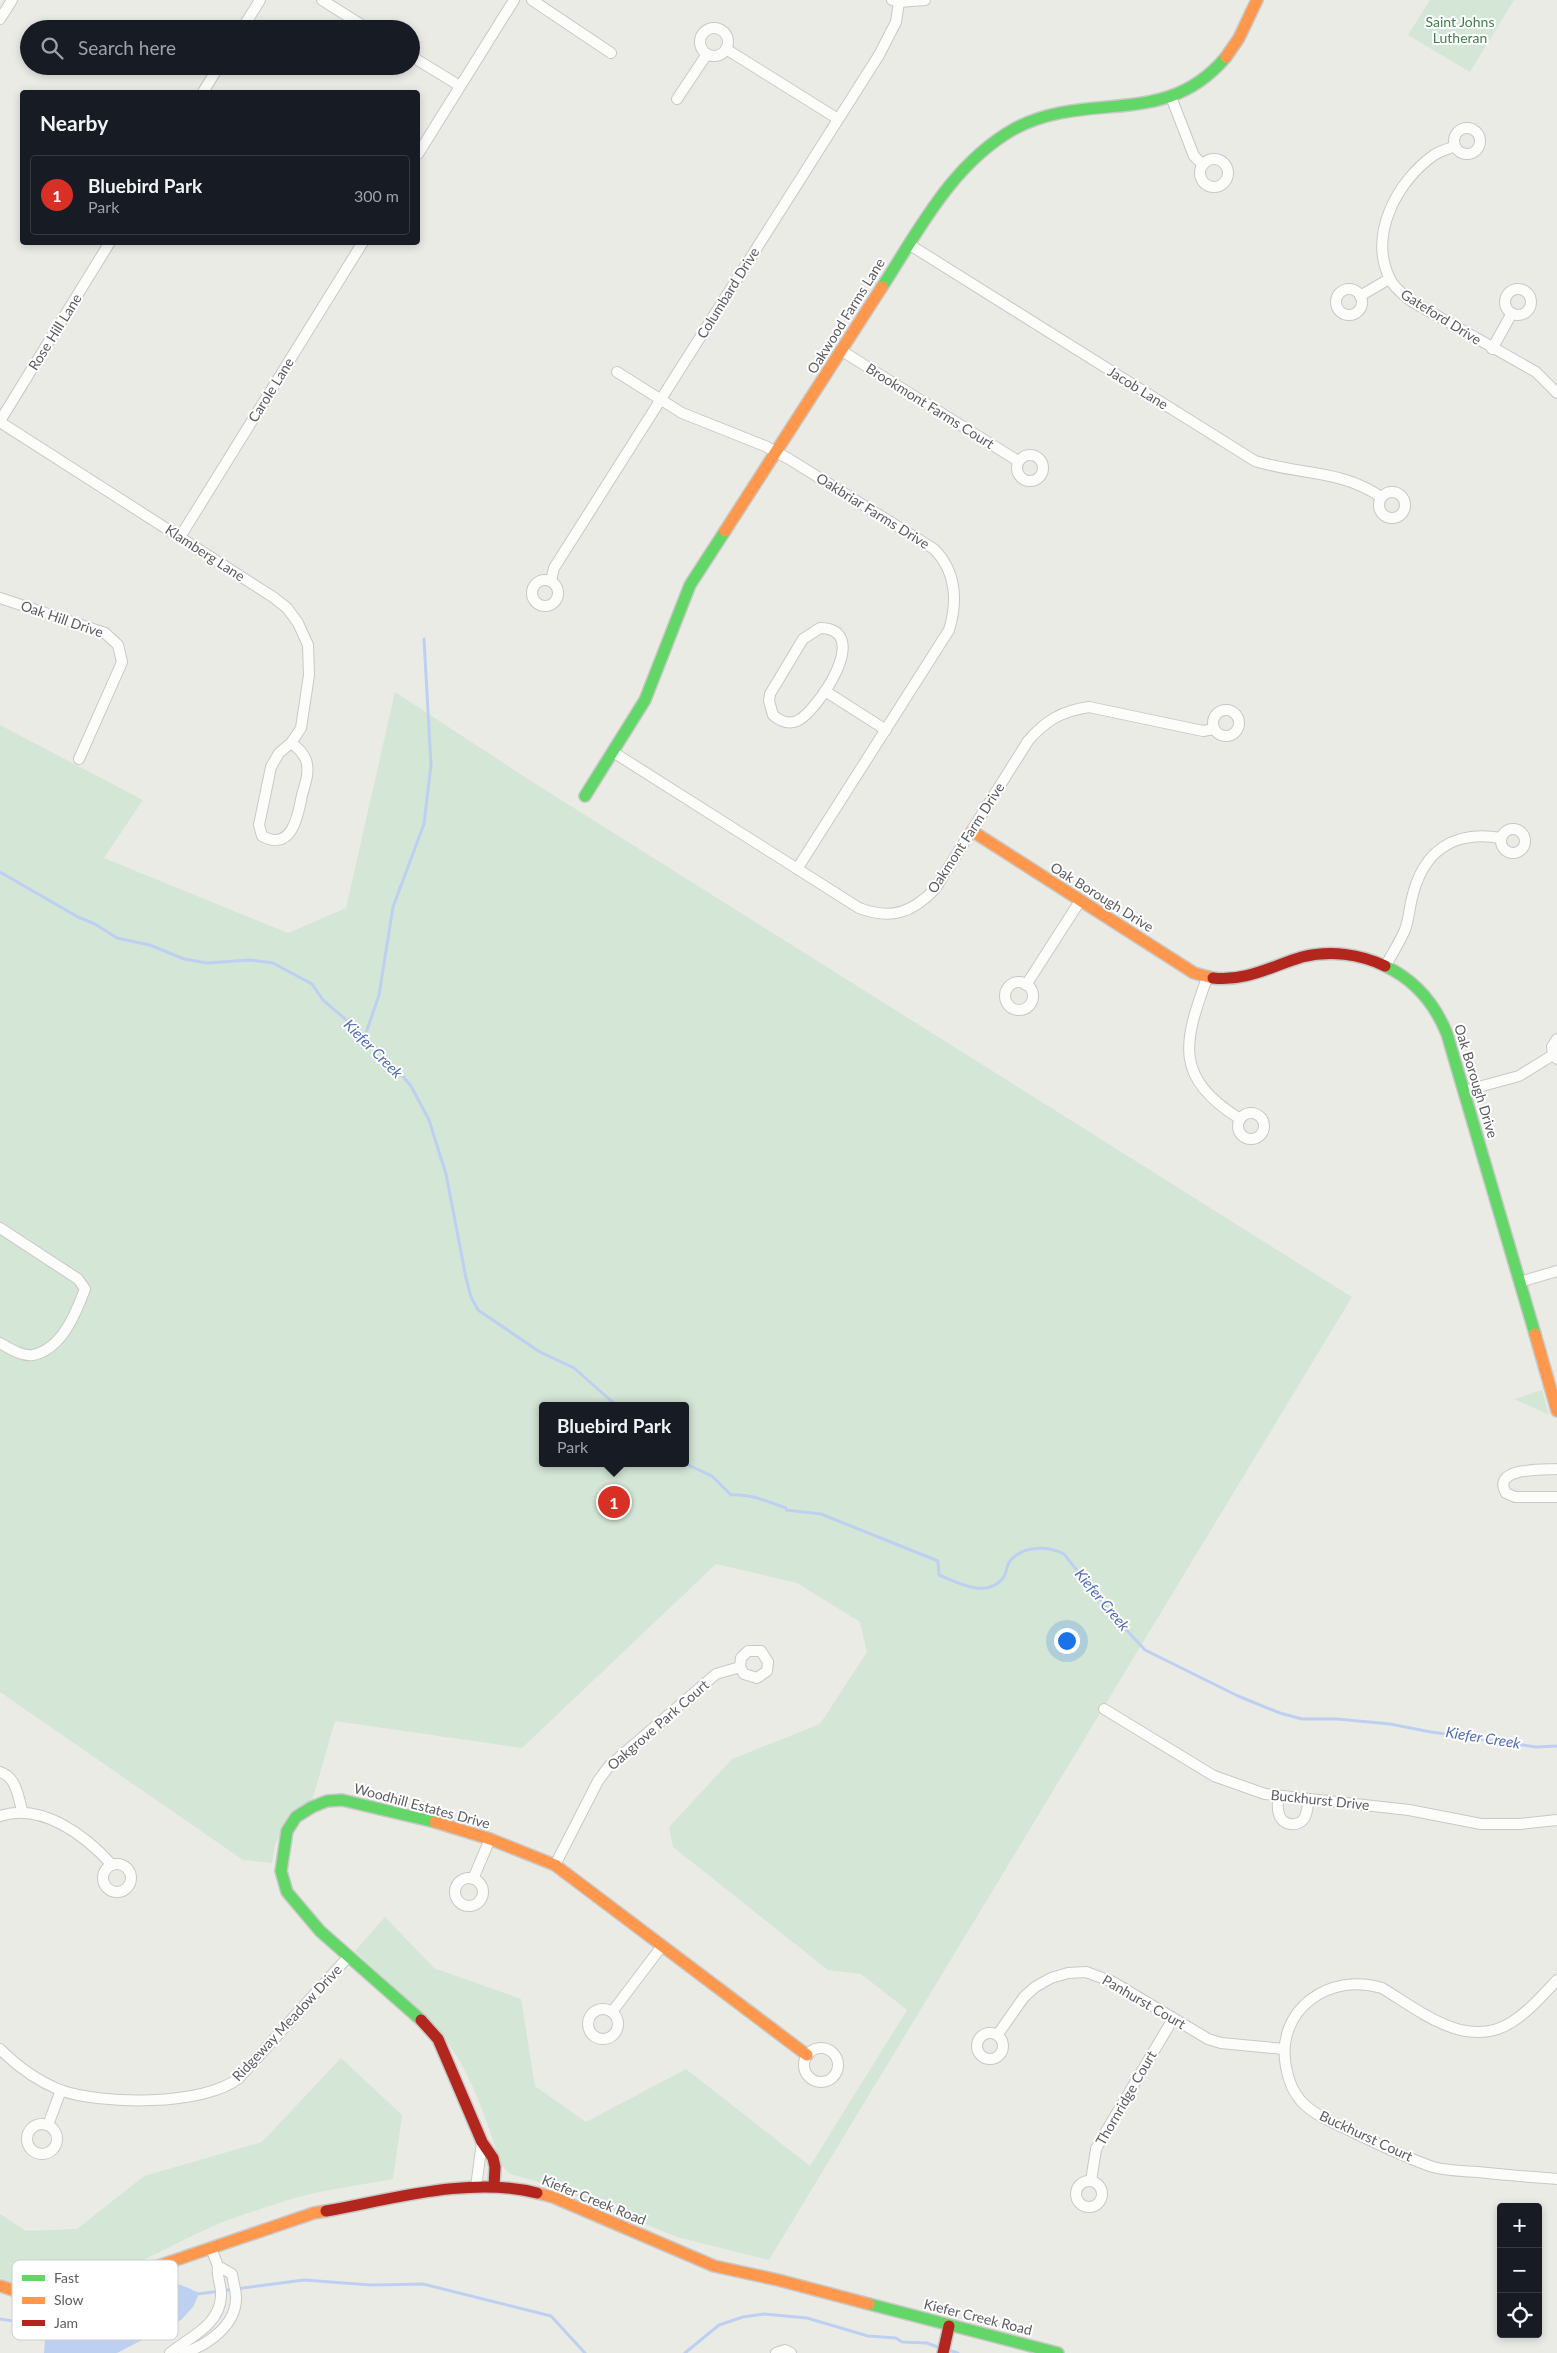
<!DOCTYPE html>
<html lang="en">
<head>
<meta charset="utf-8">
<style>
	:root { --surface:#171b24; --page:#242831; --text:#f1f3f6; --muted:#9ea1a6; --line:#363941; --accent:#d93025 }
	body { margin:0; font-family:Lato,sans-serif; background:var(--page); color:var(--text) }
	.controls { position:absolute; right:15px; bottom:15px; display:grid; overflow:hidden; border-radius:5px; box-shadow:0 2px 8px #0003 }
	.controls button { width:45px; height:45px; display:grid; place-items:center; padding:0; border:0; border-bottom:1px solid var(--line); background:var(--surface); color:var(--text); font:25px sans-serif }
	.you { position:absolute; left:1066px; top:1640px; width:18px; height:18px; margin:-12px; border:4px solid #fff; border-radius:50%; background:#1a73e8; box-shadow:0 0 0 8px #1a73e833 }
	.badge { display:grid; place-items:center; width:32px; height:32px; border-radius:50%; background:var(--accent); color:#fff; font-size:16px; font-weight:700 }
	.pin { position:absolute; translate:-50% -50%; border:2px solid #fff; box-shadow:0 1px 5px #0006 }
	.popup { position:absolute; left:539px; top:1402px; width:150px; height:65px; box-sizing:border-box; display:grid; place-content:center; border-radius:5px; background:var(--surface); filter:drop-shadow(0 1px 4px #0005); font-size:16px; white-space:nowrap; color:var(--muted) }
	.popup b { font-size:19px; color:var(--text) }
	.popup::after { content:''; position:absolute; left:50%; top:100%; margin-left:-10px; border:10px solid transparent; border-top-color:var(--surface) }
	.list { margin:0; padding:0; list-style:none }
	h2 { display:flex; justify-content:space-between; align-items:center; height:65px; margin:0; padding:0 20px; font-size:21px }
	h2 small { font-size:16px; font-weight:400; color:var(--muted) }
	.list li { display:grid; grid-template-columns:32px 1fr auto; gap:15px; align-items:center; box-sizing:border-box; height:80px; margin:0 10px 10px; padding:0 10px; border:1px solid var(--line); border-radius:5px }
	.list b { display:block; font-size:19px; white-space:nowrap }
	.list p { margin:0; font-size:16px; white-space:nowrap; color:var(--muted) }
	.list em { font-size:16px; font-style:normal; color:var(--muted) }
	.icon { flex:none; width:28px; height:28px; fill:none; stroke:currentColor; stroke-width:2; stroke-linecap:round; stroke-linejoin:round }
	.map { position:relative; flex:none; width:1557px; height:2353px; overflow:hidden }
	.search { position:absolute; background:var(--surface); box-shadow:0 2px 8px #0003; left:20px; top:20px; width:400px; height:55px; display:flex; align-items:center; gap:12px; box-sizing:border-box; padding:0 18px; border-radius:28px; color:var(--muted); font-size:19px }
	.panel { position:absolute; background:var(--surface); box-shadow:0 2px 8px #0003; left:20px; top:90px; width:400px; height:155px; border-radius:5px }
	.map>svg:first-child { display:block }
</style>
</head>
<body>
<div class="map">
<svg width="1557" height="2353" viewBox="0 0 1557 2353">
	<rect width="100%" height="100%" fill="#ebebe6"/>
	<!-- green -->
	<g fill="#d4e6d6" fill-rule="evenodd">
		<path d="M1430,0H1514L1470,72L1408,35Z"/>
		<path d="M395,692L531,781L1352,1297L769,2260L677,2237L549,2185L510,2174L502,2166C488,2126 475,2082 450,2046C424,2011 387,1982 355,1951L385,1917L434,1968L521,1999L535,2086L586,2122L686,2069L810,2166L907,2010L861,1974L828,1970L673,1847L669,1827L732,1759L820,1724L867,1652L860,1622L797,1583L716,1564L522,1748L335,1721L312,1801L284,1824L275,1845L272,1863L243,1860L0,1692V725L143,800L104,858L288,933L346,908ZM543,1406H685V1463H543Z"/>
		<path d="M1542,1390L1549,1415L1514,1399Z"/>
		<path d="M341,2058L402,2115L393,2179C357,2186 317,2190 282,2202C257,2210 231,2218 207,2229C148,2255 65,2311 0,2278V2214L26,2231L77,2229L144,2176L262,2142Z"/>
	</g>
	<!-- water -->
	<path fill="#bed0f1" d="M175,2283L191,2289L198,2296L193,2307L181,2320L117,2353H44L46,2327L96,2317Z"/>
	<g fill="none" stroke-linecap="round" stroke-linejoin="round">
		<!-- stream -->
		<g stroke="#bed0f1" stroke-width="3">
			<path d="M0,872L78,917L95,924L117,938L150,945L184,959L207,963L250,960L273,963L312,984L323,1000L365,1036L400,1073L411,1086L429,1120L446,1174L466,1278L471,1297L478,1310L540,1352L574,1368L617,1406"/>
			<path d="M365,1036L379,995L393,907L424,824L431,765L424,639"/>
			<path d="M684,1463L712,1476L731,1495C749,1493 769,1502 786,1508V1510L821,1514L938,1561L939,1575C958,1583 987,1599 1003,1578C1007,1573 1006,1566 1010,1561C1023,1545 1048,1546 1064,1554L1110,1612L1145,1650L1238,1696L1280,1713L1302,1719H1337L1390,1724L1431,1732L1536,1747L1557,1746"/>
			<path d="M193,2292L198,2294L304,2280L371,2285L423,2284L551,2316L585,2353"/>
			<path d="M0,2319C35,2326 66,2322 101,2316"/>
			<path d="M948,2350L958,2353"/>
			<path d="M685,2353L719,2325L743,2317L764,2314L807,2318L868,2336L896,2338L902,2342L927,2343L940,2348"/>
		</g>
		<defs>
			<g id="street">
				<path d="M322,0L368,29"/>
				<path d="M532,0L611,53"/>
				<path d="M892,0L899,2L925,0"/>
				<path d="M0,19L12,0"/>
				<circle cx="714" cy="42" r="14"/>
				<path d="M242,29L260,0"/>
				<path d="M726,49L838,119"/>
				<path d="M411,56L460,86"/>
				<path d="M203,92L219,66"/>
				<path d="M1171,97L1194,156L1203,165"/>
				<path d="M677,99L707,54"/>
				<circle cx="1467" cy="141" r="13"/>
				<path d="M1455,146C1448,149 1440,151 1434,155C1397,181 1368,235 1390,279C1394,288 1403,294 1411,301L1536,372L1557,393"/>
				<path d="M418,154L514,0"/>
				<circle cx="1214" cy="173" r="14"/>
				<path d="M910,245L1255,461C1299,475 1340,469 1381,497"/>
				<circle cx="1349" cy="302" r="13"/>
				<circle cx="1518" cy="302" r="13"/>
				<path d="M1360,296L1389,279"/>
				<path d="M1492,349L1512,313"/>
				<path d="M842,351L1018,461"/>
				<path d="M617,372L682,413L765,446L789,459L934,549C956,571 958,601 949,630L797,869"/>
				<path d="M0,421L110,242"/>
				<path d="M0,422L273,597L287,608L298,623L308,645L309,675L301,728L291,743L279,753L271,767L259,825L262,836C292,852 298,816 302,795C305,784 310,772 306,760C303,753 297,747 291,743"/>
				<circle cx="1030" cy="468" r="13"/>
				<circle cx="1392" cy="505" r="13"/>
				<path d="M180,537L363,242"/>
				<circle cx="545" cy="593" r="13"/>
				<path d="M551,581L554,568L879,55L896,22L899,2"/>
				<path d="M0,598L105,633L118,645L122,662L119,669L79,759"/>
				<path d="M820,628C875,629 815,714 797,721C788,725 780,721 773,715L769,701L770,694L803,639Z"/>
				<path d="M825,691L886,730"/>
				<circle cx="1226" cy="723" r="13"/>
				<path d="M613,752L859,908C891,920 912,913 935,889L1028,741C1046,720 1062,711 1089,707L1203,731L1214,729"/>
				<circle cx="1513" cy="841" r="12"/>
				<path d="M1386,965C1392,954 1399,943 1404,932C1409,921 1409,909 1412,898C1423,851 1453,830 1501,838"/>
				<path d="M1207,978C1183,1044 1174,1077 1240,1119"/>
				<circle cx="1019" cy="996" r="14"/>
				<path d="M1026,985L1080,901"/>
				<path d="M1557,1059L1553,1055L1552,1047L1557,1039"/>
				<path d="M1464,1091L1519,1076L1553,1055"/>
				<circle cx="1251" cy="1126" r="13"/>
				<path d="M0,1228L78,1279L85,1289C76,1313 62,1349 33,1355C22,1357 9,1348 0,1343"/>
				<path d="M1520,1282L1557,1271"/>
				<path d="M1557,1469C1543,1470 1491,1467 1506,1493L1515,1497H1557"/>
				<path d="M1104,1709L1214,1776L1265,1794L1409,1810L1481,1824H1520L1557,1820"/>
				<path d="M0,1772C17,1777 18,1798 23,1813"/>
				<path d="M1278,1797C1278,1803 1277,1809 1279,1814C1282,1826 1299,1828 1305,1817C1307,1812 1308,1806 1308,1801"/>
				<path d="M0,1816C42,1802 86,1836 112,1865"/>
				<circle cx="117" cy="1878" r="14"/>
				<path d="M555,1865L598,1781L609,1766L716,1674L740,1667L741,1658L748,1651H761L768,1662L767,1671L757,1678L744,1674L740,1667"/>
				<circle cx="469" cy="1892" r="14"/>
				<path d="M473,1879L490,1839"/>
				<path d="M1557,1980C1543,1995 1529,2011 1512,2022C1467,2051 1420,2011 1382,1988C1330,1972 1275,2009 1286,2067C1288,2078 1293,2092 1301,2101C1315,2116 1334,2123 1353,2132C1378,2144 1406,2158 1433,2167C1447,2171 1463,2171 1478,2172C1504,2175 1531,2177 1557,2179"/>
				<circle cx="603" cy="2024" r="15"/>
				<path d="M612,2012L662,1946"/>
				<circle cx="990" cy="2046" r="13"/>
				<path d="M998,2034L1024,1997L1035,1987L1051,1978L1068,1973L1086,1972L1113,1982L1208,2039L1221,2043L1284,2049"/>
				<circle cx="821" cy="2065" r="17"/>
				<path d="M0,2049C17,2066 38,2081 60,2090C101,2105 204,2106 239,2078L348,1957"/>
				<circle cx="42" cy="2139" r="15"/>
				<path d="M48,2125L61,2090"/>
				<circle cx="1089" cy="2194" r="13"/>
				<path d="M1091,2181L1096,2149L1102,2138L1173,2019"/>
				<path d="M476,2187L482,2142"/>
				<path d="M170,2353C190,2337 220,2325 221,2296C222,2285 216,2277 218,2266"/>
				<path d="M184,2353C207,2345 236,2326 236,2298C236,2290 233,2282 232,2274L218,2266L211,2248"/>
				<path d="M776,2353L785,2350L791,2353"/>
			</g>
			<g id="fast">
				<path d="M882,287C919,230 952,164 1014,129C1088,89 1165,130 1226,57"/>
				<path d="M585,796L645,700L690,585L725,531"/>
				<path d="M1385,966C1415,980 1435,1004 1447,1034L1535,1334"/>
				<path d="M421,2020L320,1931L287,1892L281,1871L287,1831L296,1817L312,1807L327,1801L342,1800L435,1822"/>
				<path d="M869,2304L1058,2353"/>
			</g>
			<g id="slow">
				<path d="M1226,57L1239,38L1257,0"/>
				<path d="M725,531L882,287"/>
				<path d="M972,831L1194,973L1213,978"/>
				<path d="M1535,1334L1557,1411"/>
				<path d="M435,1822L490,1839L555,1865L807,2055"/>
				<path d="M537,2193L553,2197L714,2266L778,2280L869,2304"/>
				<path d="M0,2286L32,2296L67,2297L314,2213L326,2211"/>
			</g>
			<g id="jam">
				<path d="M1213,978C1245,982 1272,966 1302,957C1330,950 1360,954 1385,966"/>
				<path d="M421,2020L438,2039L482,2142L493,2158L495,2167L494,2186"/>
				<path d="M326,2211C393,2199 470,2176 537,2193"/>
				<path d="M943,2353L949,2326"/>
			</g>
		</defs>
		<!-- street casing -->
		<use href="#street" stroke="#c8c8c6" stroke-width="12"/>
		<!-- fast casing -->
		<use href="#fast" stroke="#c8c8c7" stroke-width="14"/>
		<!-- slow casing -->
		<use href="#slow" stroke="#c8c8c7" stroke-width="14"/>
		<!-- jam casing -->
		<use href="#jam" stroke="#c8c8c7" stroke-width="14"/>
		<!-- street -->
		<use href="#street" stroke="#fcfcfb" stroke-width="10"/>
		<!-- fast -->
		<use href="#fast" stroke="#63d668" stroke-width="11"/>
		<!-- slow -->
		<use href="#slow" stroke="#ff974d" stroke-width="11"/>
		<!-- jam -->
		<use href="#jam" stroke="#b3261e" stroke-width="11"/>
	</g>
	<g text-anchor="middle" stroke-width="4" stroke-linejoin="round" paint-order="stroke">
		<!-- park labels -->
		<g font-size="14" fill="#3d804e" stroke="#fff">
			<text x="1460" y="27">Saint Johns<tspan x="1460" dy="16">Lutheran</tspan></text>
		</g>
		<!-- street labels -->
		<g font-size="14" fill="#5c5d63" stroke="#fff">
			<text transform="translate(728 293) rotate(-58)" y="5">Columbard Drive</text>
			<text transform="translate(846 316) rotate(-58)" y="5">Oakwood Farms Lane</text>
			<text transform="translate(1441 317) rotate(32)" y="5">Gateford Drive</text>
			<text transform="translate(55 332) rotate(-58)" y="5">Rose Hill Lane</text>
			<text transform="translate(1138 388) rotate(32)" y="5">Jacob Lane</text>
			<text transform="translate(271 390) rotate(-58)" y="5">Carole Lane</text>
			<text transform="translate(930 406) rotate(32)" y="5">Brookmont Farms Court</text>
			<text transform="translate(873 511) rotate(32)" y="5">Oakbriar Farms Drive</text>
			<text transform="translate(205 553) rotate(33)" y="5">Klamberg Lane</text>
			<text transform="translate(62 619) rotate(19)" y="5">Oak Hill Drive</text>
			<text transform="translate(966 838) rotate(-57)" y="5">Oakmont Farm Drive</text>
			<text transform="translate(1102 897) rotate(32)" y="5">Oak Borough Drive</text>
			<text transform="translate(1476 1081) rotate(73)" y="5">Oak Borough Drive</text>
			<text transform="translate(658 1725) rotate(-41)" y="5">Oakgrove Park Court</text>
			<text transform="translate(1320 1800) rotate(6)" y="5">Buckhurst Drive</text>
			<text transform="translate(422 1806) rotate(15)" y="5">Woodhill Estates Drive</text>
			<text transform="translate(1144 2002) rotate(30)" y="5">Panhurst Court</text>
			<text transform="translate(287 2023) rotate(-47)" y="5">Ridgeway Meadow Drive</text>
			<text transform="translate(1126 2098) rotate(-60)" y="5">Thornridge Court</text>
			<text transform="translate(1366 2136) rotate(25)" y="5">Buckhurst Court</text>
			<text transform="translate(594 2200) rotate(22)" y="5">Kiefer Creek Road</text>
			<text transform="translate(978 2317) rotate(14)" y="5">Kiefer Creek Road</text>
		</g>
		<!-- water labels -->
		<g font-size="15" font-style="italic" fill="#4f6cb7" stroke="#fff">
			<text transform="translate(373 1049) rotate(45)" y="5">Kiefer Creek</text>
			<text transform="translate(1102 1600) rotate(50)" y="5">Kiefer Creek</text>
			<text transform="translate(1483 1738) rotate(9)" y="5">Kiefer Creek</text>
		</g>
	</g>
	<!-- legend -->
	<rect x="12" y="2260" width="166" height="80" rx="8" fill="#fff" stroke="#ceced0" stroke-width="1"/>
	<rect x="22" y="2275" width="23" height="6" fill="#63d668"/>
	<rect x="22" y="2297" width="23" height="7" fill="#ff974d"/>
	<rect x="22" y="2320" width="23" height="6" fill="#b3261e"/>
	<g font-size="14" fill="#5c5d63">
		<text x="54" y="2283">Fast</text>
		<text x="54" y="2305">Slow</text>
		<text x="54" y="2328">Jam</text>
	</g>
</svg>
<div class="controls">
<button>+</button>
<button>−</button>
<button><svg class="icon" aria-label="locate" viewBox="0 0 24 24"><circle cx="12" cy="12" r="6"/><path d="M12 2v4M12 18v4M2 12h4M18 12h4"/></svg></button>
</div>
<div class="you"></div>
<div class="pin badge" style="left:614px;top:1502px">1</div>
<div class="popup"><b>Bluebird Park</b>Park</div>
<div class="search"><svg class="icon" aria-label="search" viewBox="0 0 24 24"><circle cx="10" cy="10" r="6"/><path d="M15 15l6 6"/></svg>Search here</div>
<section class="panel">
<h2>Nearby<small></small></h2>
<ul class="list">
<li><span class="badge">1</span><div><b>Bluebird Park</b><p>Park</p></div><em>300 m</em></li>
</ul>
</section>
</div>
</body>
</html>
